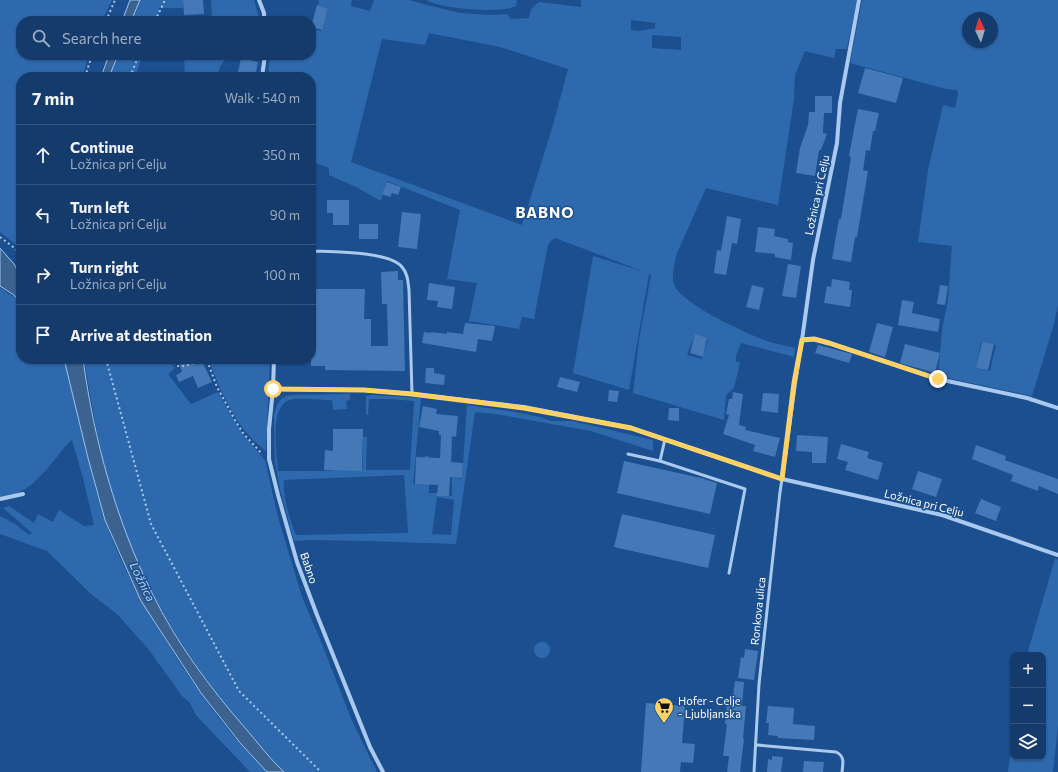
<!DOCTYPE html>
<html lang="en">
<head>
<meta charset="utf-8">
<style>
	:root { --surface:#143b6b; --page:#1d4271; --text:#f1f3f6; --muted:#9dadc1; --line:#33557e }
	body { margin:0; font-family:Commissioner,sans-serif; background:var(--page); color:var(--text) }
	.controls { position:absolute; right:12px; bottom:12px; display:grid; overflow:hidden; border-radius:8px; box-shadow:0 1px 3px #0004 }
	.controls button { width:36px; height:36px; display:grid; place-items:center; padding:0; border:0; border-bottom:1px solid var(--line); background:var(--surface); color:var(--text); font:20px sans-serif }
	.compass { position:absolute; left:962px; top:12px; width:36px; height:36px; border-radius:50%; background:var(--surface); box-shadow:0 1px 3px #0004; rotate:356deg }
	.stop { position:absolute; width:12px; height:12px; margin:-9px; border:3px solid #ffd166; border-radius:50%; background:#fff }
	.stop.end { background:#ffd166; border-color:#fff; box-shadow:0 1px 4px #0008 }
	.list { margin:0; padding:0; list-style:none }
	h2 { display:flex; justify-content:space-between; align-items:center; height:52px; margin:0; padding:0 16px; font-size:17px }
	h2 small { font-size:13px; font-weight:400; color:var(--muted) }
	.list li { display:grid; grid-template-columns:26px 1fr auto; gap:12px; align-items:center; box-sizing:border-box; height:60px; padding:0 16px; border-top:1px solid var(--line) }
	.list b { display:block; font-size:15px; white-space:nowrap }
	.list p { margin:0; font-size:13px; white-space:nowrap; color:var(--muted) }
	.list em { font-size:13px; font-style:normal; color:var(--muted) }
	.icon { flex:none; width:22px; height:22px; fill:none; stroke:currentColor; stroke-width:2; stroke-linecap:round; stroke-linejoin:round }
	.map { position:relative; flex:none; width:1058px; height:772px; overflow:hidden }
	.search { position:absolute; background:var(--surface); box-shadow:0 1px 3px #0004; left:16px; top:16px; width:300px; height:44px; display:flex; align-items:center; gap:10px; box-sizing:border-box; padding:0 14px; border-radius:16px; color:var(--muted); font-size:15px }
	.panel { position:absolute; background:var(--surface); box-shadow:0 1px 3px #0004; left:16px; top:72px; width:300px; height:292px; border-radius:16px }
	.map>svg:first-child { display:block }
</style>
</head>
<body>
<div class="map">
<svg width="1058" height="772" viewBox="0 0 1058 772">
	<rect width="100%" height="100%" fill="#1b4f8f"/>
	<!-- green -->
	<g fill="#2e69ad" fill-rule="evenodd">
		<path d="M0,0H112L102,21H21V55H89L82,77H21V249L0,232Z"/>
		<path d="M139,0H183V8H159V21H131Z"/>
		<path d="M211,0H254L260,21H177V16H212Z"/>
		<path d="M319,0H352L351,6L370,11L374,0H409L423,4L460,13L491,15L507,14L511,19L529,18L531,9L539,2L581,7V0H857L847,49H836L834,58L805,51L795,75L794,99L778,205L706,188L677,253C675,262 671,274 674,284C680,303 740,330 759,338C770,343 783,345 795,348L794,357L741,343L736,356V361L740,363L734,388L726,395L724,420L633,393L639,340L651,275L649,274L629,390L573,373L593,256L645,272L555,238L551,241L548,245L534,319L522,317L519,329L469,321L477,283L447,279L460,210L387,181L381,201L356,187L329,175V168L311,161V77H268L270,55H311V29L321,31L328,10L318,8ZM631,20L655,23V28L640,31L631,30ZM429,33L500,47L568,69L553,125L522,225L351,162L382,39L425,45ZM652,35L681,37V50L652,48ZM695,335L708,340L702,359L687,355Z"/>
		<path d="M426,0H517L516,6C500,14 442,9 426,0Z"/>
		<path d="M862,0H1058V305L1054,324L1032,396L938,376L942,330L948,299L952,246L918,242L928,170L943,105L955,108L958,94L957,90L946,89L850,63ZM968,18H992V42H968ZM981,342L996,345L990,371L976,368Z"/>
		<path d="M117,55H143L135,77H109Z"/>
		<path d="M184,55H244V56H228L221,65L216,77H185Z"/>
		<path d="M0,288L13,296H17L21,300V359H64C82,411 87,467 105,520C119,561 140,599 163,636C186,673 211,710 240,744C249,753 258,763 267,772H250L196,715L190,703L182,696L149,650L117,614L92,595L47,551L0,534V516L15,524L29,535L32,533L3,508L9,506L34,523L38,514L53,522L59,510L84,526L94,525L83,478L72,440C66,445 62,450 57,457C37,480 31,491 0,499Z"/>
		<path d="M84,359H168L175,368L168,374L191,404L218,392L242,433L265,460L278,517L302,597L318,634L353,723L377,772H284C270,759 258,743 246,729C186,659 139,583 112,495C99,450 92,405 84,359Z"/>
		<path d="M238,359H270L266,451C237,430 222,395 210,363Z"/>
		<path d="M350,394V400L346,401L347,409L333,410L332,400C323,400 296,397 289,400C269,408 277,454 278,471H324L363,468V437H367L366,470H410L414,401L390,399H369L368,415L366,414V396L373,395L421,398L413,484H423L425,456H429V493H438L439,495L452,496V477L462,479L467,405L515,412L540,417L551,421H572L653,440V451L591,431L496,414L475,412L456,544L367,541L309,540L294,541L280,489L275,462L274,431V414L277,405L281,399L286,396L292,395ZM404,475L408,533L296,535C290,521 282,495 284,480ZM437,497L454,500L451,535L432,534Z"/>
		<path d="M1055,558L1058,560V726L1053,772H1008L1013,736V757H1043V655H1027Z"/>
		<circle cx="542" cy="650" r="8"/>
	</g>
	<!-- water -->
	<g fill="#3c6290" stroke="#9cc4f0">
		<path d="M130,0H140L131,21H122Z"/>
		<path d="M109,55H118L109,77H101Z"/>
		<path d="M0,248L14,264L21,277V303L14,295L0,286Z"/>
		<path d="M64,359H83C94,440 116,520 152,593C176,642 210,688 246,729C258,743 270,759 284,772H267L241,744L201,693L141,601L105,520L88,458Z"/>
	</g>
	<!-- building -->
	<g fill="#4478b7">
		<path d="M183,0H203L204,14L184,15Z"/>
		<path d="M317,5L328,9L322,30L311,27Z"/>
		<path d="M241,58L258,62L255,77H237Z"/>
		<path d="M865,68L903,78L896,103L858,93Z"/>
		<path d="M815,96H832V113H824L823,133L827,134L821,150H819L815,176L796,173L800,148L808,125L809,112H815Z"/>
		<path d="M858,109L879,113L875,131H873L870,151L866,150L863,170L868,171L857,237H855L851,262L832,259L839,219H841L851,157L849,156L854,129Z"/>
		<path d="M387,182L401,187L398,195L392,193L390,197L382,194Z"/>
		<path d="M327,200H349V225H333V213H327Z"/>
		<path d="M402,212L421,214L417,249L398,247Z"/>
		<path d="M727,216L741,219L737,244L732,243L726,275L714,273L717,250L721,251Z"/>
		<rect x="359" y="224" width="19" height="15"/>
		<path d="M758,227L775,229L774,236L788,239V242L793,243L791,260L775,257V254L755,252Z"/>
		<path d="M788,264L801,266L796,298L782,296Z"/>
		<path d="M398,271V280H403L405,371L325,370V366H311V289H365L364,319H371V346H388L387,304H382L381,272Z"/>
		<path d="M832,279L850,282L849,290H852L850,307L824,303L827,286L831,287Z"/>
		<path d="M429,283L455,287L452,309L437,307L438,301L427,300Z"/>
		<path d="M752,285L764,288L759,310L746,307Z"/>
		<path d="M940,285L948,286L945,305L937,304Z"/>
		<path d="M902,300L914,302L912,313L940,319L938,332L898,325Z"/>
		<path d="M465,323L495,326L492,341L478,339L476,352L422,343L424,332L431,333V332L447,334V332L463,334Z"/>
		<path d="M877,323L893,327L885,357L869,352Z"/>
		<path d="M695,334L707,338L703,357L690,353Z"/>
		<path d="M982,342L994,344L988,370L976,368Z"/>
		<path d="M905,344L940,353L935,373L900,363Z"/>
		<path d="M818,345L852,354L849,363L815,353Z"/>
		<path d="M178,359H201L212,382L198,388L193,376L179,382L176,375L182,372Z"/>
		<path d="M426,368H434V373L445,375L444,385L425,383Z"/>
		<path d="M560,377L580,382L577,392L557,387Z"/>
		<path d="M609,390L619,391L617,402L608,401Z"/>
		<path d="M733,392L743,394L739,425L746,427L745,430L780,438L775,457L753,451L755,445L723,434L729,415L726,414L729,399H732Z"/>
		<path d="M763,393L779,394L778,413L761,411Z"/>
		<path d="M423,406L437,409L436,414L458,416L456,437L452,436L451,462L463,463L462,478L450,477L449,496H437L438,485L415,484L416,457L440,458L441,435H439V431L419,427Z"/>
		<path d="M669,408H679V421L668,420Z"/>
		<path d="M333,429H363L362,471L324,470L325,450L333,451Z"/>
		<path d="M797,435L828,437L826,463H812V452L796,451Z"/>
		<path d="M841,444L869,452L867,458L883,463L878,480L845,470L848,462L837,459Z"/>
		<path d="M976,445L1006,456L1005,460L1058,479V494L1039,486L1038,491L1011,481L1013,475L972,459Z"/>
		<path d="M624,461L701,478L717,483L710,514L617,493Z"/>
		<path d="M918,471L942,479L936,497L912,489Z"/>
		<path d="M981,499L1001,507L996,521L975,513Z"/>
		<path d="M622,514L715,535L708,568L614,547Z"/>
		<path d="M745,649L758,651L754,680L738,678L741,657L744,658Z"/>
		<path d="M735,681L744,682L742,706H746L743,739H744L740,772H727L729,756H723L727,724H725L727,704L732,705Z"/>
		<path d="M646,703L685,706L682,743L695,744L693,763L681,762L680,772H641Z"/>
		<path d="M768,706L794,708L793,724L815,726L814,740L778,738V736L768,735L769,723H766Z"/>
		<path d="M772,756L783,757L781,772H767L768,759L772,760Z"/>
		<path d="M804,761L824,762L823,772H803Z"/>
	</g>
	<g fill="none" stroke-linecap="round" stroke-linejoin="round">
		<!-- path -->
		<g stroke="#a9c9ee" stroke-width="2" stroke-dasharray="2 3" stroke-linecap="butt">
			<path d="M106,21L115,0"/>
			<path d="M155,21L165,0"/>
			<path d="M85,77L92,55"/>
			<path d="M130,77L139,55"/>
			<path d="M0,237L21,253"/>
			<path d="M106,359L151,524L239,691L321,772"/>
			<path d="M170,359L177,366H185L203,360L208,363L217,387L235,420L243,433L262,454"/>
		</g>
		<!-- lane -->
		<g stroke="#a9c9ee" stroke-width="3">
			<path d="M311,251C332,252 389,251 402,267C408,274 408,282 409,290L412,394"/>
			<path d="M665,439L660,461L745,489L729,573"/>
			<path d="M628,454L660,461"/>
			<path d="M757,745L836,752C845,756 843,763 842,772"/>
			<path d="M754,772L759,684L780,492L782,479"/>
		</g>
		<!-- street -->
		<g stroke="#a9c9ee" stroke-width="4">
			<path d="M259,0L264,13V21"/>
			<path d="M262,77L265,55"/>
			<path d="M802,340L813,260L837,143L840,103L859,0"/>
			<path d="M274,359L273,389L269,429V459L278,495L297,562L317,615L370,747L383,772"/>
			<path d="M273,389L364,390L412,394L524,407L631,428L782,479L942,515L1058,555"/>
			<path d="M782,479L795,383L802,340L814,339L829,343L938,379L1027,398L1058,408"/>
			<path d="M0,499L23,494"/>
		</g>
	</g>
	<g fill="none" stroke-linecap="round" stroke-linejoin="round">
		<!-- route -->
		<path stroke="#ffd166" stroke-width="5" d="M273,389L364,390L412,394L524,408L631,428L782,479L794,383L802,340L814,339L829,343L938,379"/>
	</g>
	<!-- icons -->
	<defs>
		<symbol id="supermarket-pin" viewBox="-11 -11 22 30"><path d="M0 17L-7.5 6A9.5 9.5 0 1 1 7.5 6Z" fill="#ffd166" stroke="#1b4f8f"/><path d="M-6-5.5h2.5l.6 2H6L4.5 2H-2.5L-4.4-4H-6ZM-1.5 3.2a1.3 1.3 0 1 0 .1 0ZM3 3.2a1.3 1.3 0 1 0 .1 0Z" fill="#111"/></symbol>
	</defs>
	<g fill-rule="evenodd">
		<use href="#supermarket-pin" x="653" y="696" width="22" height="30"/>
	</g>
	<g text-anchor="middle" stroke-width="3" stroke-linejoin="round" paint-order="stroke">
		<!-- street labels -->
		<g font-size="11" fill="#fff" stroke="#1b4f8f">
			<text transform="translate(817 195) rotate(-78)" y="4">Ložnica pri Celju</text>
			<text transform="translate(924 503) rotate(14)" y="4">Ložnica pri Celju</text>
			<text transform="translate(309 568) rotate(71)" y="4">Babno</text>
			<text transform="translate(758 611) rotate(-84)" y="4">Ronkova ulica</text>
		</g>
		<!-- poi labels -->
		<g font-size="11" fill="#fff" stroke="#1b4f8f" text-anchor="start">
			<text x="678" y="705">Hofer - Celje<tspan x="678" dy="13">- Ljubljanska</tspan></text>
		</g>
		<!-- water labels -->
		<g font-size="12" font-style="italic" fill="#b5d3f5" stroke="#1b4f8f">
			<text transform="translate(142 582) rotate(64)" y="4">Ložnica</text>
		</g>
		<!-- district labels -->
		<g font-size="15" font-weight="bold" letter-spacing="1" fill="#fff" stroke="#1b4f8f">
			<text x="545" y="218">BABNO</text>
		</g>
	</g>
</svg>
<div class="controls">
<button>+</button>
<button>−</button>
<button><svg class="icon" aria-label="layers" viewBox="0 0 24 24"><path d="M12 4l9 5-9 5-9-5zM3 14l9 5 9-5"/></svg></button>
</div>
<svg class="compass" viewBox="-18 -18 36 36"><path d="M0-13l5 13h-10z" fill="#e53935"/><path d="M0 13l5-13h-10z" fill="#9dadc1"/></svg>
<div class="stop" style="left:273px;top:389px"></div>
<div class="stop end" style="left:938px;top:379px"></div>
<div class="search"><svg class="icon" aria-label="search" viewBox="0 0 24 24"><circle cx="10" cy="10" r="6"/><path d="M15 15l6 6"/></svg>Search here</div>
<section class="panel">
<h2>7 min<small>Walk · 540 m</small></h2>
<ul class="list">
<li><svg class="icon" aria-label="ahead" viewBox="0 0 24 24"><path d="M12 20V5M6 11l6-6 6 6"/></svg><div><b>Continue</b><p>Ložnica pri Celju</p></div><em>350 m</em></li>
<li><svg class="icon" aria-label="left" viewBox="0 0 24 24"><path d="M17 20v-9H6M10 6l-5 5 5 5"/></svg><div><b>Turn left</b><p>Ložnica pri Celju</p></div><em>90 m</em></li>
<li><svg class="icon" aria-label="right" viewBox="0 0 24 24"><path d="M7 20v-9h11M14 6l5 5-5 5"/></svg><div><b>Turn right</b><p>Ložnica pri Celju</p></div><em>100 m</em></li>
<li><svg class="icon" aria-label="arrive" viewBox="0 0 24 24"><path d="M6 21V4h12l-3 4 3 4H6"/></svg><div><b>Arrive at destination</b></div></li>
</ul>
</section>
</div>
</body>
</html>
